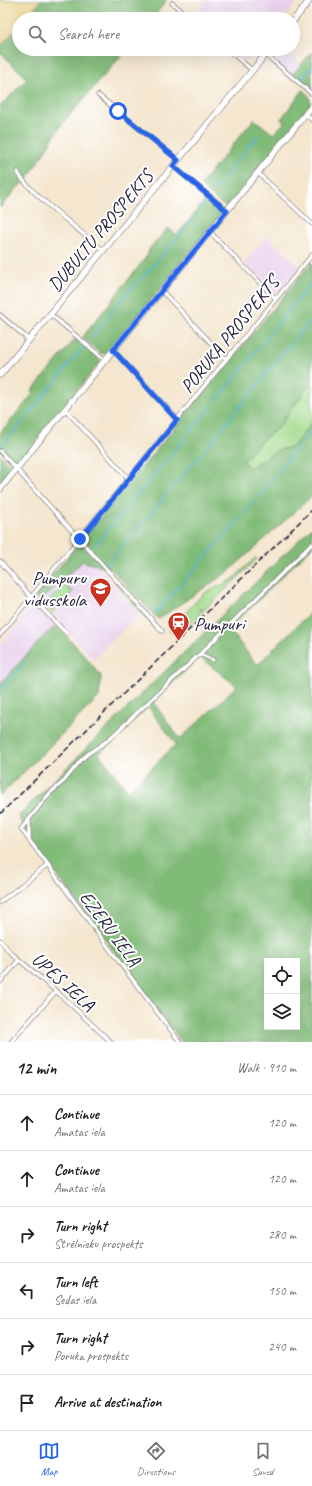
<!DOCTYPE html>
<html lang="en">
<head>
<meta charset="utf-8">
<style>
	:root { --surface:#fff; --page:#f2f2f2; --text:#202124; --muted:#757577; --line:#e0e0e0; --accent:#2563eb }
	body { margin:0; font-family:Caveat,sans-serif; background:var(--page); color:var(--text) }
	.controls { position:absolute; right:12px; bottom:12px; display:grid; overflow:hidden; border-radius:0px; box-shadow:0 4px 16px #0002 }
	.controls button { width:36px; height:36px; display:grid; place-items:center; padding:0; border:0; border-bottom:1px solid var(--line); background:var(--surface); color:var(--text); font:20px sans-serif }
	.stop { position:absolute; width:12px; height:12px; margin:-9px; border:3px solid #2563eb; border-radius:50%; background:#fff }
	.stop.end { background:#2563eb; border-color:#fff; box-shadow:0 1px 4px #0008 }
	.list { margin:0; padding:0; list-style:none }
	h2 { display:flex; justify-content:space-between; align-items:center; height:52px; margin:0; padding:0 16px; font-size:17px }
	h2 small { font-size:13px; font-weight:400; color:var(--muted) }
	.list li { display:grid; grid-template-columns:26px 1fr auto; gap:12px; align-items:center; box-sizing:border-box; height:56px; padding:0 16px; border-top:1px solid var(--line) }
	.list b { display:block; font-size:15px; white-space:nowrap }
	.list p { margin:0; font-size:13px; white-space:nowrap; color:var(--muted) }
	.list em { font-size:13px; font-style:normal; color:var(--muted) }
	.icon { flex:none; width:22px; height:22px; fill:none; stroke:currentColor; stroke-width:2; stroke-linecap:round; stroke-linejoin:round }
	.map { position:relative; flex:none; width:312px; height:1042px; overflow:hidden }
	.search { position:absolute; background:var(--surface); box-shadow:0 4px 16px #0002; left:12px; right:12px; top:12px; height:44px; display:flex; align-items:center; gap:10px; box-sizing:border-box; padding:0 14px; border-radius:22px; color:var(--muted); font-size:15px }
	.sheet { height:388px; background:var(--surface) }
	nav { display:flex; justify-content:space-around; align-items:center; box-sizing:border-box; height:56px; border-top:1px solid var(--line); background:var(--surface); font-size:11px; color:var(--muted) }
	nav a { display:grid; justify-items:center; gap:2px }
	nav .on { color:var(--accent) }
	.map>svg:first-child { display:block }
</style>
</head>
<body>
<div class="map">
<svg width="312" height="1042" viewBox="0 0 312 1042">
	<rect width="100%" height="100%" fill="#fff"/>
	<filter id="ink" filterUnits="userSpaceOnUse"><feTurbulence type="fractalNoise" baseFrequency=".025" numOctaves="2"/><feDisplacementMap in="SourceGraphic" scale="8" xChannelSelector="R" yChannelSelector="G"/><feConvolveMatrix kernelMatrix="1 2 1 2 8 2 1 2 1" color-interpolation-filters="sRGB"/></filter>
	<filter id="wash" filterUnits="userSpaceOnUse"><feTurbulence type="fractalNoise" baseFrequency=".012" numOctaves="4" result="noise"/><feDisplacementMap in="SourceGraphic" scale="16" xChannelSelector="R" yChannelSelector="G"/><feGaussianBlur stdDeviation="0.9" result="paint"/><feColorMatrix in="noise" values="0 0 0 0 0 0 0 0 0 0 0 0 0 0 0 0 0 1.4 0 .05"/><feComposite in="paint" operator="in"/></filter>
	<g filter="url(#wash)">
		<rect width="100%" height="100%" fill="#f4e6cf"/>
		<!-- built -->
		<g fill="#e9d2ed">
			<path d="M207,0H299L283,19H195L193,17Z"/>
			<path d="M231,49H258L247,62Z"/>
			<path d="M277,49H284L301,64L292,75L271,56Z"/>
			<path d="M267,236L300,267L276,294L244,263Z"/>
			<path d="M83,550L139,614L93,659L38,597Z"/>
			<path d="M35,603L56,626L43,637L1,683L0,681V645Z"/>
		</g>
		<!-- green -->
		<g fill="#a2db8d" stroke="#627e64">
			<path d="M309,385H312V422L293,447L278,450L249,468L244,461L261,441L279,427Z"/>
			<path d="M255,558L257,559L202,612L201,611L203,609L201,608L200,609L201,610L199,612L201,614L177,637L169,630L203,594L232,580Z"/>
			<path d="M116,582L155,626L154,627L115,583Z"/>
			<path d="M65,585L73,592L52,613L45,604Z"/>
		</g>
		<!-- forest -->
		<g fill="#81bb78" stroke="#526e5a" fill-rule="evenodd">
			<path d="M41,0H167L152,19H37L30,13Z"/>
			<path d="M17,28L19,29V49H127L62,124L26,181L19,186L0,208V104L1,105L27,79L1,53L0,54V47Z"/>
			<path d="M312,52V91L292,75Z"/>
			<path d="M303,90C309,93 311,99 310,105L227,207L221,204L200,185L254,119L273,134L284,123L281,119Z"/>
			<path d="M207,198H208L222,210V213L107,354L100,353L82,338L147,256L150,248L168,228L177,235Z"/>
			<path d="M312,262V385H309L279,427L261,441L244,461L249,468L278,450L293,447L312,422V496L228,572L158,619L109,567L105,568L83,561L39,602L36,599V595Z"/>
			<path d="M76,338L97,356L101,361L20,461C11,463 5,455 0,448V433L33,394L31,392Z"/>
			<path d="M0,455L12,467V470L0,485Z"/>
			<path d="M312,527V547L229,629L257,665L312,611V1042H182L33,843L18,816C115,719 214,624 312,527ZM199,657L237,686L180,739L153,702ZM148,707L176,744L128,791L99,754ZM267,961H297V1027H267Z"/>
			<path d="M56,626L81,651L101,676L99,697L0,796V681L2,682L43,637Z"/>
		</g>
		<!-- sand -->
		<path fill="#eeda9e" stroke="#887e6c" d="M0,0H41L31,13L37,19H19V29L17,28L0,47Z"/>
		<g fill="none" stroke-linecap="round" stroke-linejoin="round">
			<!-- stream -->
			<g stroke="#56b7d5" stroke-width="1.5">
				<path d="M300,81L312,66"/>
				<path d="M212,193L258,135"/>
				<path d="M200,208L207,199"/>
				<path d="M91,338L125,296L163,255L195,215"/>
				<path d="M215,402L312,282"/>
				<path d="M190,432L212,406"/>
				<path d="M1,448L84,346"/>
				<path d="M204,451L312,318"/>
				<path d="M95,545L186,437"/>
				<path d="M107,565L201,454"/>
				<path d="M155,613L246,512L312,430"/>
				<path d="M0,691L26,662"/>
			</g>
		</g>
	</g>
	<g filter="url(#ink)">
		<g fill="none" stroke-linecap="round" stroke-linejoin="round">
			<defs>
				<g id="minor">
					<path d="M172,3L191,19"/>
					<path d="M227,49L252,70"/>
					<path d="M265,54L312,94"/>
					<path d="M98,95L178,160"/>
					<path d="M306,114L312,120"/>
					<path d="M173,166L227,211"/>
					<path d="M18,172C23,188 87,236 103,250"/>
					<path d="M258,173L312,224"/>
					<path d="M210,232L276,299"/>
					<path d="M162,291L226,359"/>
					<path d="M50,314L105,360"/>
					<path d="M0,315L29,340"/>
					<path d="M113,350L177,419"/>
					<path d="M65,409L129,479"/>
					<path d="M0,451L162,631"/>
					<path d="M0,561L31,597L67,634"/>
					<path d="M0,635L312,255"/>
					<path d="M200,654L213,660"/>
					<path d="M29,838V821"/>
					<path d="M0,902L48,865"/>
					<path d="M0,940L11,953L56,991L111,1042"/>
					<path d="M0,982L19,960"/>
					<path d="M11,1042L56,991"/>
					<path d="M180,1042L117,959L21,829L34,813L50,793L64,781L82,759L89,753L107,741L200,654L312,544"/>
				</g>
				<g id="primary">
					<path d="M293,21L310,0"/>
					<path d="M0,375L270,49"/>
					<path d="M0,489L312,106"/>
				</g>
			</defs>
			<!-- minor casing -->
			<use href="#minor" stroke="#8b8485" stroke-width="5"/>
			<!-- primary casing -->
			<use href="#primary" stroke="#8b8485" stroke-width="7"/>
			<!-- minor -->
			<use href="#minor" stroke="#fff" stroke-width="3.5"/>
			<!-- primary -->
			<use href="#primary" stroke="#fff" stroke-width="5.5"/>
			<!-- rail -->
			<path stroke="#22223b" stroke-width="1.5" stroke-dasharray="6 3" stroke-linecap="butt" d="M0,814L312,510"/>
		</g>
	</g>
	<g fill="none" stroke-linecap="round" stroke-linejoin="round" filter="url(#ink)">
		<!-- route -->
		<path stroke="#2563eb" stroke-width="5" d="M80,539L177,420L113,350L227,211L173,166L178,160L118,111"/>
	</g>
	<!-- icons -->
	<defs>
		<symbol id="school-pin" viewBox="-11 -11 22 30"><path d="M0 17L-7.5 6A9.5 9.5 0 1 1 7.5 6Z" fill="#c8321e" stroke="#fff"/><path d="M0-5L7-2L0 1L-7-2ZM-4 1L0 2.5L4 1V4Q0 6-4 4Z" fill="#fff"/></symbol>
		<symbol id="station-pin" viewBox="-11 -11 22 30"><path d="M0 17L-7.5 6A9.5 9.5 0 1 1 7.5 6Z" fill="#c8321e" stroke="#fff"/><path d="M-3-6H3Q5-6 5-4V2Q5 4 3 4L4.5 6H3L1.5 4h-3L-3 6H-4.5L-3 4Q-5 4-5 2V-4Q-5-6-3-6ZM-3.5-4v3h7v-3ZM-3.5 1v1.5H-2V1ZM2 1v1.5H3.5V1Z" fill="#fff"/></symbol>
	</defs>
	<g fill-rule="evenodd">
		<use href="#school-pin" x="88" y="576" width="25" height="34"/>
		<use href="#station-pin" x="166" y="610" width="25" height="34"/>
	</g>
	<g text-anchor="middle" stroke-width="4" stroke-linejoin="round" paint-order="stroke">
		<!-- street labels -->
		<g font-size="19" fill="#22223b" stroke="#fff">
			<text transform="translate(100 230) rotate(-50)" y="7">DUBULTU PROSPEKTS</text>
			<text transform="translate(229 334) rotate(-51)" y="7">PORUKA PROSPEKTS</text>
			<text transform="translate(111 928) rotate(53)" y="7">EZERU IELA</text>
			<text transform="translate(64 981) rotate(42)" y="7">UPES IELA</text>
		</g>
		<!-- poi labels -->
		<g font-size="19" fill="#22223b" stroke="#fff" text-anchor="end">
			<text x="86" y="584">Pumpuru<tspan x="86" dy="22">vidusskola</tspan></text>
			<text x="194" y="630" text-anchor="start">Pumpuri</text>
		</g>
	</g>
</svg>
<div class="controls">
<button><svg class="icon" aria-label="locate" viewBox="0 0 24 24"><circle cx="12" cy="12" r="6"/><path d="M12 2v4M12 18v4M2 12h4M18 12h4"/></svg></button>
<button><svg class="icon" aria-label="layers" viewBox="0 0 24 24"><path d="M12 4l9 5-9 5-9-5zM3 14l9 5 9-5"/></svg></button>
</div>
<div class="stop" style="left:118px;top:111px"></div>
<div class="stop end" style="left:80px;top:539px"></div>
<div class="search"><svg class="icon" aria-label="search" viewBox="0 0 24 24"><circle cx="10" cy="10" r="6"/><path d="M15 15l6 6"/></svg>Search here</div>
</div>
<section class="sheet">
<h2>12 min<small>Walk · 910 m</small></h2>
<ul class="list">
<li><svg class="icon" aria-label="ahead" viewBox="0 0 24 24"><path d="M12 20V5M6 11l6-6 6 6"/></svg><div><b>Continue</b><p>Amatas iela</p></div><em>120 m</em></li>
<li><svg class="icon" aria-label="ahead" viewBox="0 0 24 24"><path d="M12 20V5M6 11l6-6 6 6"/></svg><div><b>Continue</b><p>Amatas iela</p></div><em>120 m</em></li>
<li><svg class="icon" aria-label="right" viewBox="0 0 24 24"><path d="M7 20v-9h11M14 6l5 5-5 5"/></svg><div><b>Turn right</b><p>Strēlnieku prospekts</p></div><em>280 m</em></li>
<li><svg class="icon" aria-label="left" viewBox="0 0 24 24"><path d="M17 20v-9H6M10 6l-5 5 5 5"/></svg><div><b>Turn left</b><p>Sedas iela</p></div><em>150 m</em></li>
<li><svg class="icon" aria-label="right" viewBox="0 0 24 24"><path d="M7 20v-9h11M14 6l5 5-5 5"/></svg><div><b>Turn right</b><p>Poruka prospekts</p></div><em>240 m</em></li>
<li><svg class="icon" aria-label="arrive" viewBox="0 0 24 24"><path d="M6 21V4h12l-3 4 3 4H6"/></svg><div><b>Arrive at destination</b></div></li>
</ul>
</section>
<nav>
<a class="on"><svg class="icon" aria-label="map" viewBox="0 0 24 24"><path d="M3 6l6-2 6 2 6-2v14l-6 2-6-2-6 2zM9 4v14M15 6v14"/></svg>Map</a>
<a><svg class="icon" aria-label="directions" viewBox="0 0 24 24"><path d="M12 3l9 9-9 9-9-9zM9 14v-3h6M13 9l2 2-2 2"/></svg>Directions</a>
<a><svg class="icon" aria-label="saved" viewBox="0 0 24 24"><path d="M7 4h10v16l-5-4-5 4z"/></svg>Saved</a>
</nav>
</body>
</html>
